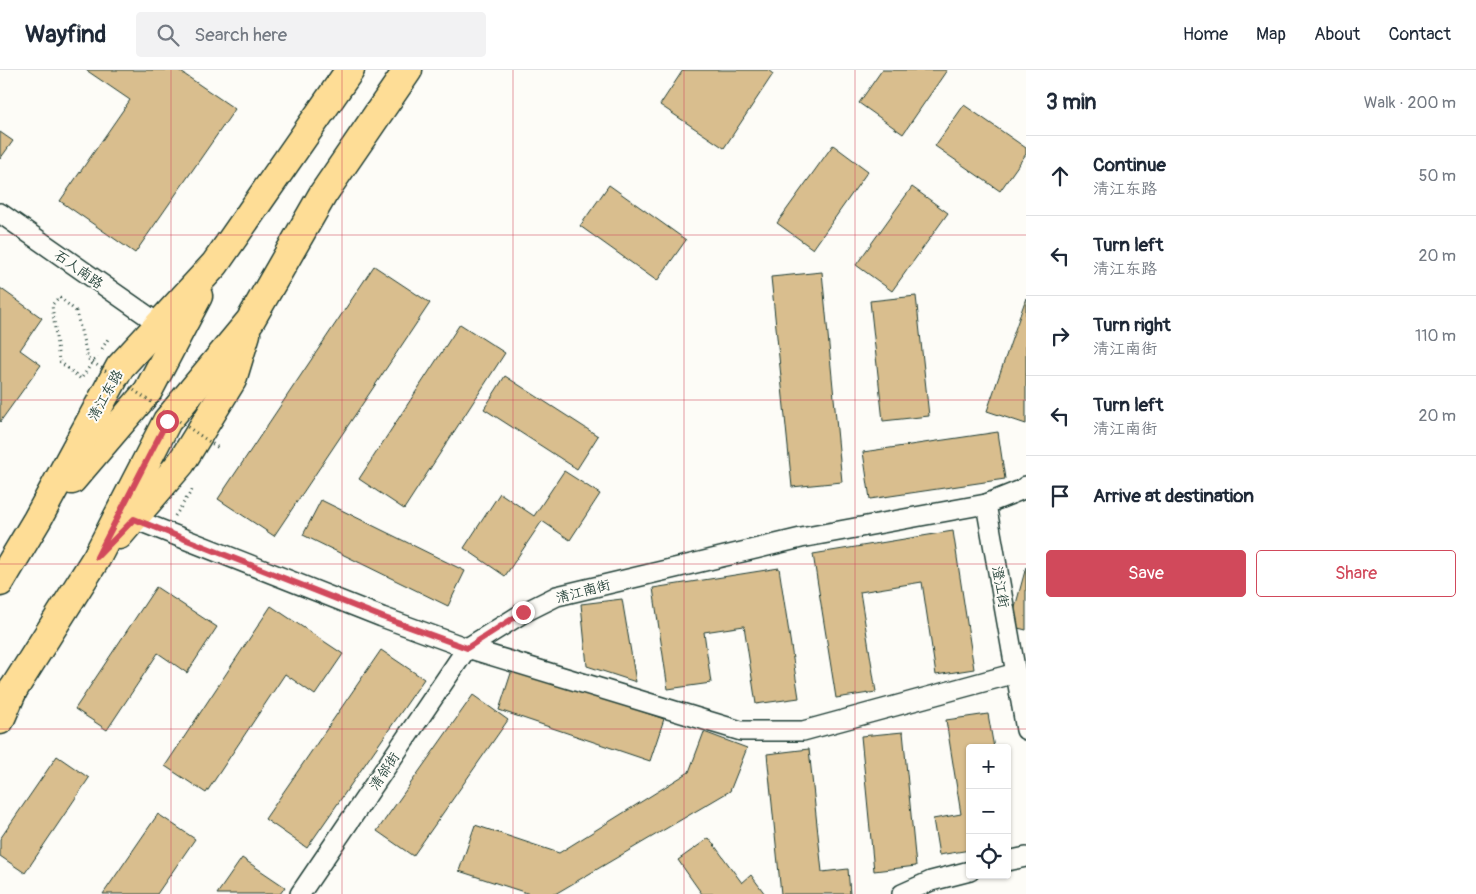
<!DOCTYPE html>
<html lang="en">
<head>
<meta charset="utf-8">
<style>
	:root { --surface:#fff; --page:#f2f2f3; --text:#1f2937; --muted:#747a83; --line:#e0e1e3; --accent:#d1495b }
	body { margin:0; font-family:Pangolin,"LXGW WenKai TC",sans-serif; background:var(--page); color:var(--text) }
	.controls { position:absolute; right:15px; bottom:15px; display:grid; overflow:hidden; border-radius:5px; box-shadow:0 1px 4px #0004 }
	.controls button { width:45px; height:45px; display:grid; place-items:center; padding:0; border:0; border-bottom:1px solid var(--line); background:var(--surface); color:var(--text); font:25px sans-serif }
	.stop { position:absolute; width:15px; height:15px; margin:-11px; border:4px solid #d1495b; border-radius:50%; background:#fff }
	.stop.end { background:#d1495b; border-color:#fff; box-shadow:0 1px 5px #0008 }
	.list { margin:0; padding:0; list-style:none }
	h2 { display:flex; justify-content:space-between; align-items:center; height:65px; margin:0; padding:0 20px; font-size:21px }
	h2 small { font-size:16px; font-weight:400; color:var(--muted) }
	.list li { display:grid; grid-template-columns:32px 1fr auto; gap:15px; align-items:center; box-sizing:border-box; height:80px; padding:0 20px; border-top:1px solid var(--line) }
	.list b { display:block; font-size:19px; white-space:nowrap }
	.list p { margin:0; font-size:16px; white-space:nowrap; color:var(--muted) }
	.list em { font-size:16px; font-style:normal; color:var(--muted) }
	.actions { display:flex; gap:10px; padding:15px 20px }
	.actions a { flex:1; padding:11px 0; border:1px solid var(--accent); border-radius:5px; text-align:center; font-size:18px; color:var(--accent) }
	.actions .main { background:var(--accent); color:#fff }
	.icon { flex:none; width:28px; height:28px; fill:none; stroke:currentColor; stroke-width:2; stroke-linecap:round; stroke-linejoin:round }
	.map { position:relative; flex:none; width:1026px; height:824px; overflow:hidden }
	header { display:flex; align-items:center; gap:30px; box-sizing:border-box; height:70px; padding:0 25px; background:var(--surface); border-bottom:1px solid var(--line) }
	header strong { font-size:24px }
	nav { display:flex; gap:28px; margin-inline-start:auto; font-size:18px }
	.search { width:350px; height:45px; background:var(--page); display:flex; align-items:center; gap:12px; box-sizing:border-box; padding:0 18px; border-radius:5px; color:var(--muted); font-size:19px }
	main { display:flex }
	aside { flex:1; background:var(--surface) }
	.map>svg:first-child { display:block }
</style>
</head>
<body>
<header>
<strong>Wayfind</strong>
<div class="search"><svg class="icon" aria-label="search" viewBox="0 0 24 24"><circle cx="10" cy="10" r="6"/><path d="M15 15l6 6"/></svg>Search here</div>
<nav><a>Home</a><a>Map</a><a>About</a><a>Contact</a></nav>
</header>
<main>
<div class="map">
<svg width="1026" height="824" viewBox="0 0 1026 824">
	<rect width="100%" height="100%" fill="#fdfcf7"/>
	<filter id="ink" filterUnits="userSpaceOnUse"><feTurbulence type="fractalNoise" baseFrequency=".02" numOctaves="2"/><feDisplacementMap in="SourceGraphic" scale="10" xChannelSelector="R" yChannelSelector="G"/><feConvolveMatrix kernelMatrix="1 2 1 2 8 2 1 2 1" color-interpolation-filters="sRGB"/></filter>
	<g filter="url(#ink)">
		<!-- building -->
		<g fill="#d9be8e" stroke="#1f3d34">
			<path d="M86,0H178L235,39L135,183L60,131L130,30Z"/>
			<path d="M683,0H768L773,4L724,78L660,35Z"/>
			<path d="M882,0H947L903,64L859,33Z"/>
			<path d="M964,35L1026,78V84L1000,121L935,76Z"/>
			<path d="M0,62L13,71L0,89Z"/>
			<path d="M833,75L868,101L813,179L777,153Z"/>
			<path d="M609,115L686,170L657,211L580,156Z"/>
			<path d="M912,117L948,143L892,221L856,195Z"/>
			<path d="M374,196L430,233L274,466L218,429Z"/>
			<path d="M822,202L842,412L792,417L771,207Z"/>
			<path d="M0,218L42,248L20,280L41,295L0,352Z"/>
			<path d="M916,226L929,346L883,351L870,231Z"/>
			<path d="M1026,228V354L987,341Z"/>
			<path d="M460,254L505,283L404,439L359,409Z"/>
			<path d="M505,306L598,366L577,399L484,339Z"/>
			<path d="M998,362L1005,409L870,429L863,382Z"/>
			<path d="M564,401L600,424L570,470L542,451L505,506L464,478L500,423L534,446Z"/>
			<path d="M321,430L465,501L448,536L303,465Z"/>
			<path d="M953,461L974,599L936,605L922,512L860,522L876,622L836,628L813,484Z"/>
			<path d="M1026,497V560L1010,556Z"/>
			<path d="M779,498L799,628L756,634L744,556L704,562L711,613L668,619L653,518Z"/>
			<path d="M156,517L217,557L187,603L158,583L107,660L75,639Z"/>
			<path d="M622,529L636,612L587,596L581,534Z"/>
			<path d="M271,536L343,584L315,625L285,604L206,723L165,696Z"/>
			<path d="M381,580L424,609L307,778L265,749Z"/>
			<path d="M513,597L664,649L650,691L499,640Z"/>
			<path d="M473,625L508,650L413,786L377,761Z"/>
			<path d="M988,644L994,678H970V780L939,785L933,749L961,744L946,650Z"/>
			<path d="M704,662L747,678L730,721L555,824H530L459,801L475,755L559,783L689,702Z"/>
			<path d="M903,662L916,796L874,801L861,666Z"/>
			<path d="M809,679L822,802L848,799L850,824H781L767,684Z"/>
			<path d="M57,686L89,708L25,803L0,786V769Z"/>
			<path d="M158,744L195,769L157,824H103Z"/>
			<path d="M709,768L742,813L751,805L765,824H702L678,790Z"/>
			<path d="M242,788L285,817L280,824H217Z"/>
		</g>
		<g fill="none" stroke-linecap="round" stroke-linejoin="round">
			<defs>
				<g id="street">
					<path d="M0,143L159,254"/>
					<path d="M986,434L1026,660"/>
					<path d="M134,449L382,547L467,578L523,543L557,526L801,468L986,434L1021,420L1026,416"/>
					<path d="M1007,791L1026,787"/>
					<path d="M300,824L467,578L741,661H803L1016,603"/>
					<path d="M902,824L931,811L970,801"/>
				</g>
				<g id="primary">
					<path d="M72,410L148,321L198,226"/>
					<path d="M119,465L181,393L232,310L246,264"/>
					<path d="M0,512L37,450L120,297L215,194L350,0"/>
					<path d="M0,650L13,620L97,487L167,351L250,251L323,124L408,0"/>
				</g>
				<path id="highway" d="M0,633L13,620"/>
			</defs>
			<!-- street casing -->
			<use href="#street" stroke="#1f3d34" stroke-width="22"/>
			<!-- primary casing -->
			<use href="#primary" stroke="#1f3d34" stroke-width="31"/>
			<!-- highway casing -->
			<use href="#highway" stroke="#1f3d34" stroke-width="31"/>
			<!-- path -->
			<g stroke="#1f3d34" stroke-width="3" stroke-dasharray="1 4" stroke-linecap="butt">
				<path d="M76,241L59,227L52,235L59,291L81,309L97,286"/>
				<path d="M102,279L108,269"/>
				<path d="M175,446L192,420"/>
			</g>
			<!-- street -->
			<use href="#street" stroke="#fdfcf7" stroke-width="19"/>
			<!-- primary -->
			<use href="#primary" stroke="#fedd96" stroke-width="28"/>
			<!-- highway -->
			<use href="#highway" stroke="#fedd96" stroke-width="28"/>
			<!-- path-bridge -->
			<path stroke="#1f3d34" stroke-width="3" stroke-dasharray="1 4" stroke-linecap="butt" d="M76,241L88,289L220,379"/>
		</g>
	</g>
	<g fill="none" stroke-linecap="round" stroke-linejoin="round" filter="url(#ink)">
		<!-- route -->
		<path stroke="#d1495b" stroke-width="6" d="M167,351L97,487L134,449L382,547L467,578L523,542"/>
	</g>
	<!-- grid -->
	<path fill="none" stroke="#d1495b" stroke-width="1" stroke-opacity="0.55" d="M171,0V824M342,0V824M513,0V824M684,0V824M855,0V824M0,165H1026M0,330H1026M0,494H1026M0,659H1026"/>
	<g text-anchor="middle" stroke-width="4" stroke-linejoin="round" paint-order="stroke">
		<!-- street labels -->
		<g font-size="14" fill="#1f3d34" stroke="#fdfcf7">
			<text transform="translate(79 199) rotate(35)" y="5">石人南路</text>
			<text transform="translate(105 325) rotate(-61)" y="5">清江东路</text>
			<text transform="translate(1001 517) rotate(80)" y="5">澄江街</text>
			<text transform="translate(583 521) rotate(-15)" y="5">清江南街</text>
			<text transform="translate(384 701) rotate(-56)" y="5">清邻街</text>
		</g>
	</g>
</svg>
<div class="controls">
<button>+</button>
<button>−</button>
<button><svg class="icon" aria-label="locate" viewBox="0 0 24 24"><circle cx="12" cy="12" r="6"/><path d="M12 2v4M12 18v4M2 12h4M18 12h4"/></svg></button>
</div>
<div class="stop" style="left:167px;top:351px"></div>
<div class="stop end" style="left:523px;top:542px"></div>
</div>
<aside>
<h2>3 min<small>Walk · 200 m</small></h2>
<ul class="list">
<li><svg class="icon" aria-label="ahead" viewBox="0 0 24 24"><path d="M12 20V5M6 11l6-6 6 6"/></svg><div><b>Continue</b><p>清江东路</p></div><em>50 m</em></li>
<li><svg class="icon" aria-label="left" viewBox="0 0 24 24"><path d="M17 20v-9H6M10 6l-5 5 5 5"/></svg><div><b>Turn left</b><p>清江东路</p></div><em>20 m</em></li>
<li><svg class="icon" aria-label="right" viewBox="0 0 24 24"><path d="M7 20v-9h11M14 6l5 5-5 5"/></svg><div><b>Turn right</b><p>清江南街</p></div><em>110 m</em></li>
<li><svg class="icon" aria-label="left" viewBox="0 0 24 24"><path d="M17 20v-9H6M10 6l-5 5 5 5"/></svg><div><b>Turn left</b><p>清江南街</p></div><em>20 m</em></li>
<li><svg class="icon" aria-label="arrive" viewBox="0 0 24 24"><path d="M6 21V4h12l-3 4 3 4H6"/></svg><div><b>Arrive at destination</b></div></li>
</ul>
<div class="actions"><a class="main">Save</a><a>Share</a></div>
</aside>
</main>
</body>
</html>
